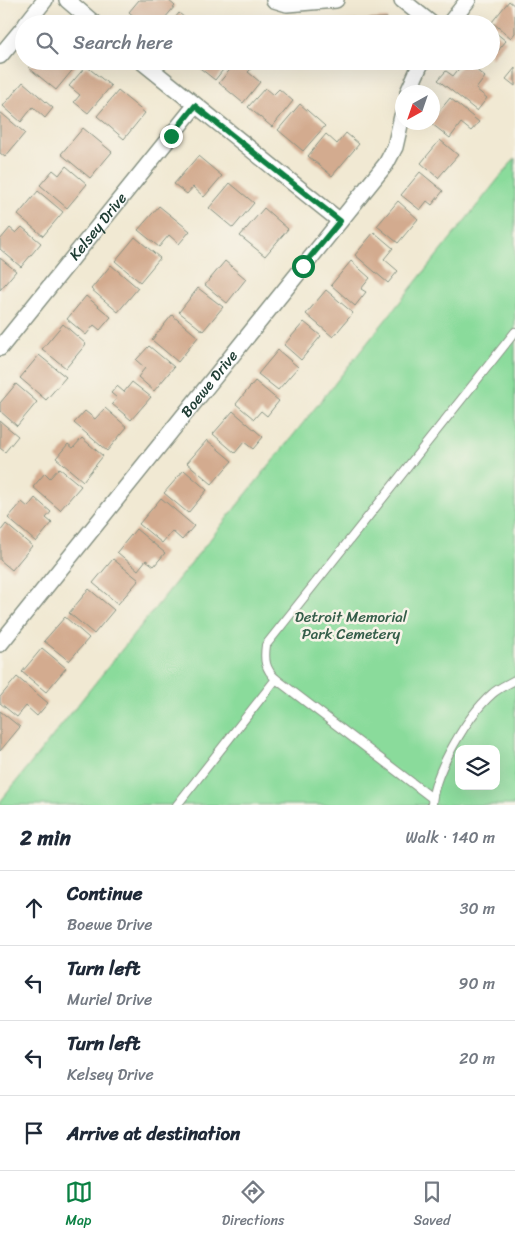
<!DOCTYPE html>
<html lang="en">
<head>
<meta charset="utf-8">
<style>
	:root { --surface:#fff; --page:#f6f6f7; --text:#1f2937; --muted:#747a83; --line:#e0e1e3; --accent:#0b8043 }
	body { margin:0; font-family:Sriracha,sans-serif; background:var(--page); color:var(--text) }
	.controls { position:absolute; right:15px; bottom:15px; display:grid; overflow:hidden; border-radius:10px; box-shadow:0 5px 20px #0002 }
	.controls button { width:45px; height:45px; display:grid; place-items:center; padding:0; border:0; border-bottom:1px solid var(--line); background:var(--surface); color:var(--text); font:25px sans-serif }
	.compass { position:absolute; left:395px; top:85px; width:45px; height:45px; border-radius:50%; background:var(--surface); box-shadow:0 5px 20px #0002; rotate:220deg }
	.stop { position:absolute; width:15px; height:15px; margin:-11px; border:4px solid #0b8043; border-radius:50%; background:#fff }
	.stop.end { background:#0b8043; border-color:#fff; box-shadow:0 1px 5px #0008 }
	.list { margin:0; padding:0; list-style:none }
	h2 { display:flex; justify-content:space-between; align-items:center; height:65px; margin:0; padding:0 20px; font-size:21px }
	h2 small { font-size:16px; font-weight:400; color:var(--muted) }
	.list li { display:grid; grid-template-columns:32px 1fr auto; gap:15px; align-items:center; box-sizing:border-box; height:75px; padding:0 20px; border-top:1px solid var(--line) }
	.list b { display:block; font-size:19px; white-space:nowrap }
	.list p { margin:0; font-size:16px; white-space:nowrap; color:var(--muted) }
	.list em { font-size:16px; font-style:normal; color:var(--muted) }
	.icon { flex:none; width:28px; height:28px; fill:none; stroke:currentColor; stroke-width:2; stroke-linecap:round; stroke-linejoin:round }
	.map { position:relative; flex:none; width:515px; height:805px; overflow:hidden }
	.search { position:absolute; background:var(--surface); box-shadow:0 5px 20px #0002; left:15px; right:15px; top:15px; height:55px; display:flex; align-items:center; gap:12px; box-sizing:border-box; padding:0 18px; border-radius:28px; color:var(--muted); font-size:19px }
	.sheet { height:365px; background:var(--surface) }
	nav { display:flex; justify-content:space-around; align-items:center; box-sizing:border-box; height:70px; border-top:1px solid var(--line); background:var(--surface); font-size:14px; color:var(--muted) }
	nav a { display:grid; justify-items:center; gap:2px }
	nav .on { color:var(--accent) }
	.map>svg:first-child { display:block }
</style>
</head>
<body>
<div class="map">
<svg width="515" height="805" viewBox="0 0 515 805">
	<rect width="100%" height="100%" fill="#f7f3e8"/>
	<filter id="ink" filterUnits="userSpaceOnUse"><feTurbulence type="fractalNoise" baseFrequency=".02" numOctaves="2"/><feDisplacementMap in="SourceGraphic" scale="10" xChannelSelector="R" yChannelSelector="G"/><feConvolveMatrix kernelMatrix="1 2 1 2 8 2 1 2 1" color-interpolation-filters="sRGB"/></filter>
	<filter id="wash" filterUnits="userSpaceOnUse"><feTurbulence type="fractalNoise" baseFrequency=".0096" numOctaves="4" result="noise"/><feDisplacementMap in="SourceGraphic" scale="20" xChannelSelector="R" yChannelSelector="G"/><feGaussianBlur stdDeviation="1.12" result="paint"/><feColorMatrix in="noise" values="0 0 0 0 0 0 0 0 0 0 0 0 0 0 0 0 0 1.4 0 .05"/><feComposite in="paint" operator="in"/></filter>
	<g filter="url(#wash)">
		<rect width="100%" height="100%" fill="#f1e9d3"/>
		<!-- green -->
		<path fill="#8adb9b" stroke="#548c68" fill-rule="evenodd" d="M515,158V805H0V802ZM459,749H496V786H459Z"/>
		<g id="blocks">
			<!-- building -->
			<g fill="#d3ab8f">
				<path d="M139,0H168L175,6L160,24H143L129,12Z"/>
				<path d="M509,1L515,6V33L511,38L492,22Z"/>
				<path d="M179,13L192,24H170Z"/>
				<path d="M387,18V24H323V22Z"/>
				<path d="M491,29L506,41L491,59Z"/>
				<path d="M35,61H80L56,90L29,68Z"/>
				<path d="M191,61H230L215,80Z"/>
				<path d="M237,61H246L253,67L248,72L260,82L243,103L219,83Z"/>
				<path d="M465,61L485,77L476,89L487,98L477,111L438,80L446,71L453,76Z"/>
				<path d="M86,66L111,86L88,113L74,102L80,95L69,86Z"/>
				<path d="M515,68V86L506,79Z"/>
				<path d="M23,82L53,108L45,118L33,107L21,122L3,106Z"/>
				<path d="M265,88L273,95L279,89L293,101L272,127L248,107Z"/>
				<path d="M118,91L145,113L124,139L97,116Z"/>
				<path d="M450,98L479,122L471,131L461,123L450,138L432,124V120Z"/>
				<path d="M300,104L325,126L303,151L278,130Z"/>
				<path d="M0,112L25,133L5,157L0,153Z"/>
				<path d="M83,128L112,152L90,178L61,154Z"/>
				<path d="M346,133L359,144L332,176L308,156L326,134L337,144Z"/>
				<path d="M440,140L458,155L438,178L421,163Z"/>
				<path d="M198,156L222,176L204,197L193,187L187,194L174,184Z"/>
				<path d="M66,166L87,184L67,208L40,185L53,170L59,175Z"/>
				<path d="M420,172L443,191L432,205L427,201L420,210L401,195Z"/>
				<path d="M230,183L254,203L233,228L209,208Z"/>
				<path d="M38,191L63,212L43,236L18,215Z"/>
				<path d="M398,201L418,219L398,243L377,226Z"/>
				<path d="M159,206L190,231L179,244L169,235L159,247L138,230Z"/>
				<path d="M264,208L288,229L265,256L240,236Z"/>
				<path d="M22,227L41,243L21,267L0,249V240L10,228L16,233Z"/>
				<path d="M374,232L393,248L384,259L398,271L388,283L355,255Z"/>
				<path d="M135,237L160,258L140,282L115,261Z"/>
				<path d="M0,258L16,271L0,290Z"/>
				<path d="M225,261L246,279L227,303L205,285Z"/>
				<path d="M351,261L370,278L361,289L366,292L355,306L331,285Z"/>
				<path d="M111,265L138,288L118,312L91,289Z"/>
				<path d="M198,288L223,307L203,331L179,312Z"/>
				<path d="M326,290L353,313L333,337L306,314Z"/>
				<path d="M86,296L111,317L100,330L94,325L86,335L67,319Z"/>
				<path d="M172,315L198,337L178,362L152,340Z"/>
				<path d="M304,322L321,336L301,360L284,345Z"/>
				<path d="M63,324L86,344L66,368L42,349Z"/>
				<path d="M149,346L174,367L154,391L138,377L145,368L136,360Z"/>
				<path d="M278,350L298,367L278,390L258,374Z"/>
				<path d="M39,355L66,377L46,400L20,378Z"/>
				<path d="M255,381L279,401L267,416L261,411L254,419L236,404Z"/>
				<path d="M132,382L151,397L131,420L112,404L117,398L111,393L117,386L124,392Z"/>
				<path d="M16,384L37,402L17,426L0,411V403Z"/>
				<path d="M105,408L127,427L107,451L74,423L85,411L95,419Z"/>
				<path d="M233,411L263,437L253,449L244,442L235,453L213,434Z"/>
				<path d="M0,421L18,436L5,452L0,448Z"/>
				<path d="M82,438L103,456L83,481L56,458L68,444L73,448Z"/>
				<path d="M207,440L232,461L212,484L187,463Z"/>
				<path d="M59,468L81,486L60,510L33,487L45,473L50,478Z"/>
				<path d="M184,470L207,490L188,513L164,493Z"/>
				<path d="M35,498L51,512L46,518L52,523L36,542L8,518L22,502L28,507Z"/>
				<path d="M161,498L194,526L182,540L172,531L162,543L139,524Z"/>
				<path d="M6,524L32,546L12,570L0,560V532Z"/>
				<path d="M136,529L165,553L154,566L146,560L138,570L117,552Z"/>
				<path d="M113,559L139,580L118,604L93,583Z"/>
				<path d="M89,589L114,610L94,634L69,613Z"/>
				<path d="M65,617L89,638L69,661L44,641Z"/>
				<path d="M42,648L66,668L46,692L22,672Z"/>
				<path d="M17,677L48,703L37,716L26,706L17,717L0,703V697Z"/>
				<path d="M0,711L20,727L0,751Z"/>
			</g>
		</g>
	</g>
	<g filter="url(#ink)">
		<use href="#blocks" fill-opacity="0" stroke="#889384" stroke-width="1"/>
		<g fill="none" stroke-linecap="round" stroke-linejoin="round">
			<defs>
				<g id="lane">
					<path d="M432,798L276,679C265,669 264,660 266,645L515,332"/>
					<path d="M177,805L276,679"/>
					<path d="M432,805C433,773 468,715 492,694C498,688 508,684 515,680"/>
				</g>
				<g id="street">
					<path d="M67,0L95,24"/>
					<path d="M274,0L287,4L336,0"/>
					<path d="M402,0L432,24"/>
					<path d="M26,24L45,0"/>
					<path d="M449,24L468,0"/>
					<path d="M0,56L24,27"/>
					<path d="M141,61L340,221"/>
					<path d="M408,92L422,61"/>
					<path id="s1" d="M0,348L195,106"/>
					<path id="s2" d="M0,644L386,164L395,147L402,116"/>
				</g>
			</defs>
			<!-- lane casing -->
			<use href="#lane" stroke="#889384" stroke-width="10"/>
			<!-- street casing -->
			<use href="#street" stroke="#889384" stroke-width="18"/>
			<!-- lane -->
			<use href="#lane" stroke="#fff" stroke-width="8"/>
			<!-- street -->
			<use href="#street" stroke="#fff" stroke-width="15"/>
		</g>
	</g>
	<g fill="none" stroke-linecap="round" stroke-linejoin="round" filter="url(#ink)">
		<!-- route -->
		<path stroke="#0b8043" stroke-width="6" d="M171,136L195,106L340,221L303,266"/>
	</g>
	<g text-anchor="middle" stroke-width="5" stroke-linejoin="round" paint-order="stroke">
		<!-- street labels -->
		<g font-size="15" fill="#1f3d34" stroke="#f7f3e8">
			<text dy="5" stroke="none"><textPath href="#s1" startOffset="156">Kelsey Drive</textPath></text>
			<text dy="5" stroke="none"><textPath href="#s2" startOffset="334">Boewe Drive</textPath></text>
		</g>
		<!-- park labels -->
		<g font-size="15" fill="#345d49" stroke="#f7f3e8">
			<text x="351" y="622">Detroit Memorial<tspan x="351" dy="17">Park Cemetery</tspan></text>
		</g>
	</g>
</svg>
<div class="controls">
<button><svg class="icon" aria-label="layers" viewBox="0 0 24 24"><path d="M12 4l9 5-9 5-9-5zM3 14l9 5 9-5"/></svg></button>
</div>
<svg class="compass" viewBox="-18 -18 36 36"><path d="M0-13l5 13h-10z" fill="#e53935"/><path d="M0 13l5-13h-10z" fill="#747a83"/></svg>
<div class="stop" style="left:303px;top:266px"></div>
<div class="stop end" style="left:171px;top:136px"></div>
<div class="search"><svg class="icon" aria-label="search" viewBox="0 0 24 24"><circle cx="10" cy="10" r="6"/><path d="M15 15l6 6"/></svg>Search here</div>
</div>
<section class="sheet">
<h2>2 min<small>Walk · 140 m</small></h2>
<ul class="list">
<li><svg class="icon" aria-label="ahead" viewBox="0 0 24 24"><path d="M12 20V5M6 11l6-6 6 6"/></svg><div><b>Continue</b><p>Boewe Drive</p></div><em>30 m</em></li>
<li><svg class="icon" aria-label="left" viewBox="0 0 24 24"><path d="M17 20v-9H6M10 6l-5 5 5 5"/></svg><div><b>Turn left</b><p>Muriel Drive</p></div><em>90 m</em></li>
<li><svg class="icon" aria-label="left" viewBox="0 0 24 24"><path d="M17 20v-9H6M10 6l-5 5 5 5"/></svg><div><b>Turn left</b><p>Kelsey Drive</p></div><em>20 m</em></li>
<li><svg class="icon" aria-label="arrive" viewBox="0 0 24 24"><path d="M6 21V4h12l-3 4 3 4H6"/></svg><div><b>Arrive at destination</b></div></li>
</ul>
</section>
<nav>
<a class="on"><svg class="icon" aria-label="map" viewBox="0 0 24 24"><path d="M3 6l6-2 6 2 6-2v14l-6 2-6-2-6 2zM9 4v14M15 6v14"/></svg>Map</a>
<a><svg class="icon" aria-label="directions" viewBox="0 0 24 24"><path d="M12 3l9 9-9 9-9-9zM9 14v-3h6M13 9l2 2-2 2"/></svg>Directions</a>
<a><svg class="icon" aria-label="saved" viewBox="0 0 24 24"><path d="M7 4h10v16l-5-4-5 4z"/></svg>Saved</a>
</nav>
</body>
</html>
